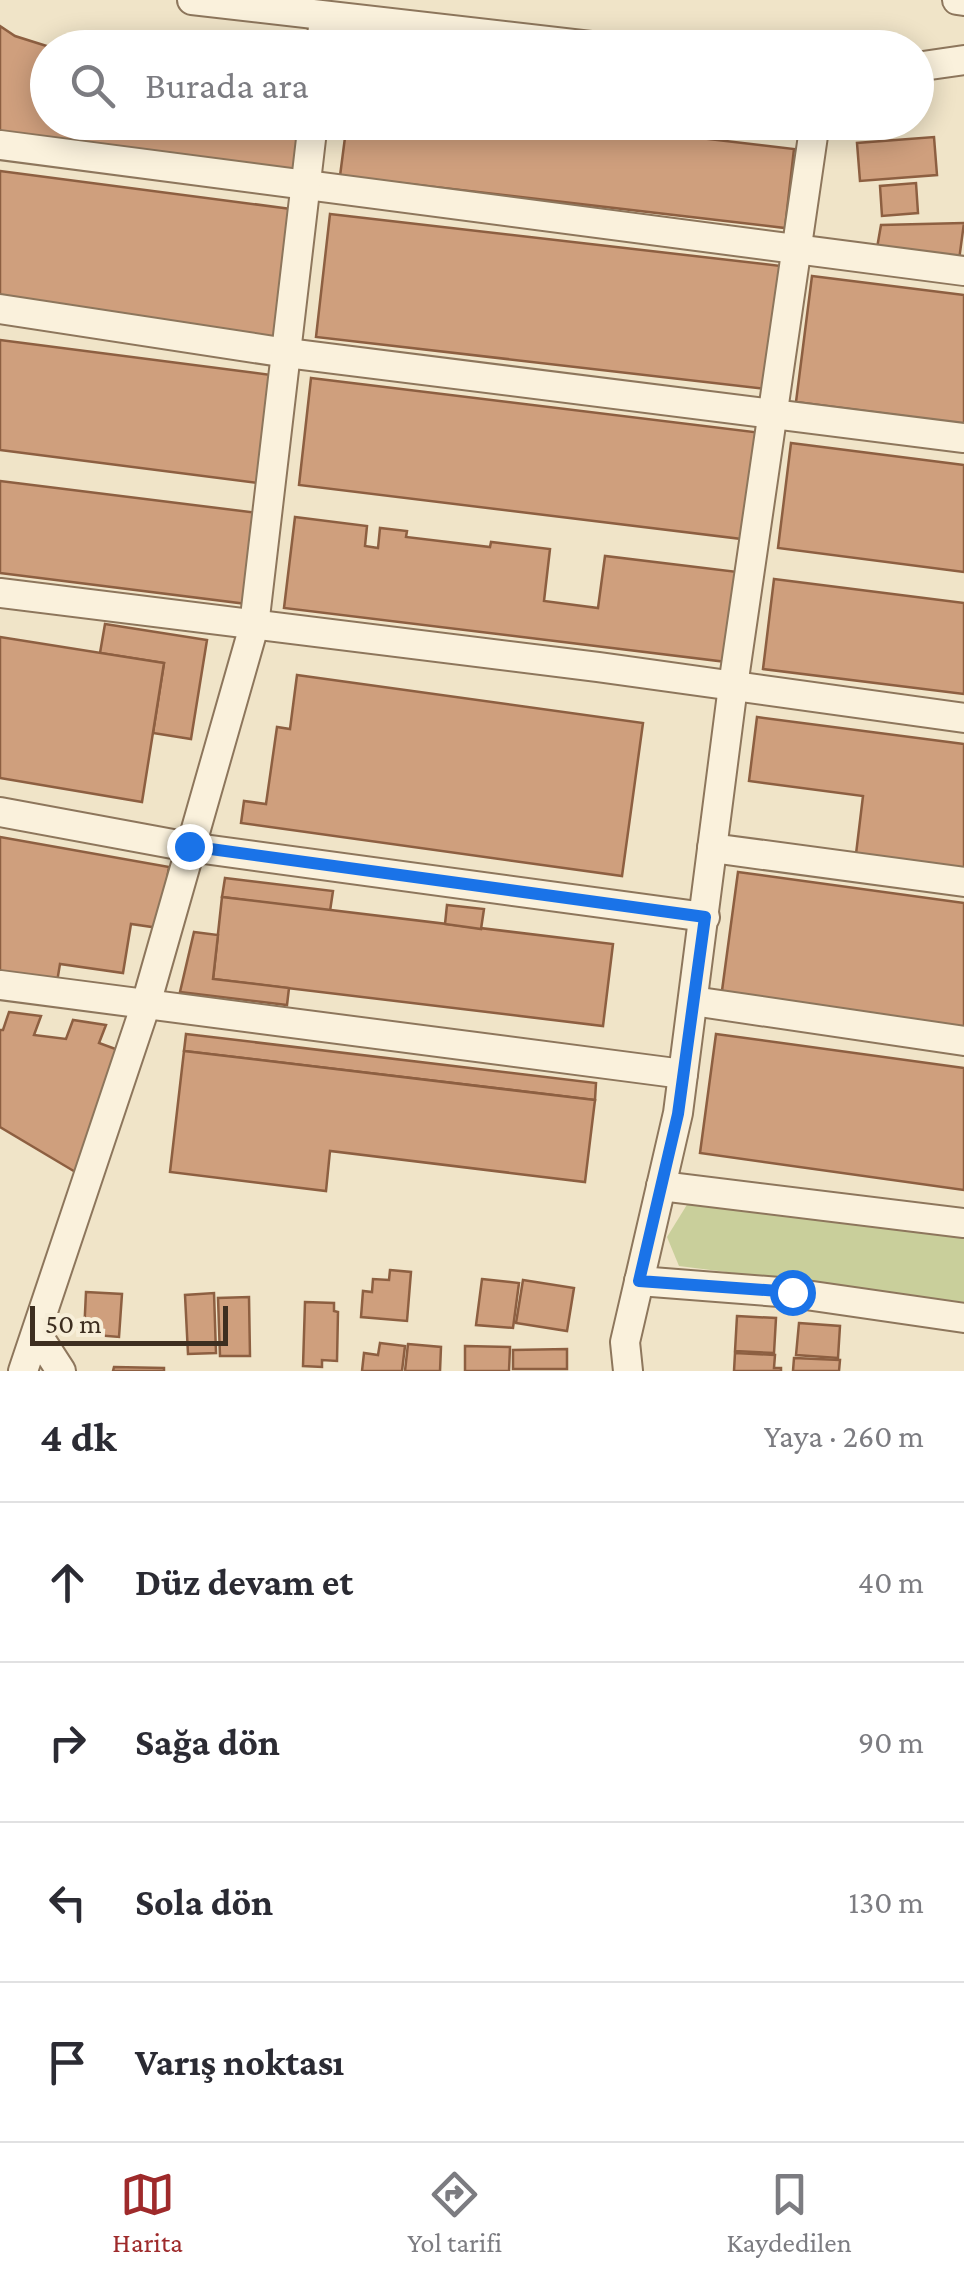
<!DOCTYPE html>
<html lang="tr">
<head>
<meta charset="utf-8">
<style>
	:root { --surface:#fff; --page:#f2f2f3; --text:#2b2b33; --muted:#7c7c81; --line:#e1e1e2; --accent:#9e2a2b }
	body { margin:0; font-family:"Crimson Pro",serif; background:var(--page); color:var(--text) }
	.scale { position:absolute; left:30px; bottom:25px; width:198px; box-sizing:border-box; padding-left:10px; border:5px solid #3d2e20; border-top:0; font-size:28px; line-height:35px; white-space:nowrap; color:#3d2e20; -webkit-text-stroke:8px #f7eed8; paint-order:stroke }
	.stop { position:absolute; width:30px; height:30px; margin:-22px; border:8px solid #1a73e8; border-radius:50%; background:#fff }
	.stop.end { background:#1a73e8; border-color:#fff; box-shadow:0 2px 10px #0008 }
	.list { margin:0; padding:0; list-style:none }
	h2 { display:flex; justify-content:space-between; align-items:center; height:130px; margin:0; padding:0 40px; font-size:42px }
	h2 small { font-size:32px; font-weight:400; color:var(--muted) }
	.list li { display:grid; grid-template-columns:65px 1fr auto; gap:30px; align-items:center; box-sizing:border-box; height:160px; padding:0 40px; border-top:2px solid var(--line) }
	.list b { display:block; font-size:38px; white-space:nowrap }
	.list em { font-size:32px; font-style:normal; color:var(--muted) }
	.icon { flex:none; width:55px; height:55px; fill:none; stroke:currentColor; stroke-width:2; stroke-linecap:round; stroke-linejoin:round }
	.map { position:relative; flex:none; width:964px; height:1371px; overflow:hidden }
	.search { position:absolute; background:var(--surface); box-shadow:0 5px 25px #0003; left:30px; right:30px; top:30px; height:110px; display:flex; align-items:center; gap:25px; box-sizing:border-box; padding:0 35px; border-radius:55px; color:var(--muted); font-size:38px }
	.sheet { height:770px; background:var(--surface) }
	nav { display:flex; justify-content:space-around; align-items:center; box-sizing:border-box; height:140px; border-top:2px solid var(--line); background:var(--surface); font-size:28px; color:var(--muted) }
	nav a { display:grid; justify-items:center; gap:5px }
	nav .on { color:var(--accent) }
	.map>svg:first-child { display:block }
</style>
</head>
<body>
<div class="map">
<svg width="964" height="1371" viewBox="0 0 964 1371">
	<rect width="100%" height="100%" fill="#f0e4c8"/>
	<!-- green -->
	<path fill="#c9cf9b" d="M688,1203L964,1238V1302L679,1266L667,1237Z"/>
	<!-- building -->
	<g fill="#cf9f7d" stroke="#8d5f41" stroke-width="2.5">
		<path d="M0,26L15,36L53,48H48V122H311L304,175L0,136Z"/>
		<path d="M347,122H564L794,149L785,228L340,176Z"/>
		<path d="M934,137L937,175L860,181L857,143Z"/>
		<path d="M0,171L299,210L283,339L0,302Z"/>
		<path d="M916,183L918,213L882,216L880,186Z"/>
		<path d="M330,214L781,266L767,389L316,337Z"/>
		<path d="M964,223L959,260L877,248L881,225Z"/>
		<path d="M812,276L964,295V424L796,402Z"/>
		<path d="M0,340L279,376L265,484L0,450Z"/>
		<path d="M311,378L762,433L750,540L299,485Z"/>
		<path d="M791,443L964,465V572L778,548Z"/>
		<path d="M0,481L266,514L255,605L0,573Z"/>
		<path d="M295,517L367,526L365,546L378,548L380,528L407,531L406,537L490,547L491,542L550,549L544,601L598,608L605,556L746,573L735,663L284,608Z"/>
		<path d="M774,579L964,603V694L763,669Z"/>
		<path d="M105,624L207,640L191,739L153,733L164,663L100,653Z"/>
		<path d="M0,637L164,663L142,802L0,778Z"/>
		<path d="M297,675L643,723L622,876L241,823L244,801L266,804L277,727L290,729Z"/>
		<path d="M757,717L964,744V868L856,854L863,796L749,781Z"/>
		<path d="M0,837L169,867L159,928L131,924L123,973L60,964L57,982L0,973Z"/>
		<path d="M738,872L964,903V1032L721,998Z"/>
		<path d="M225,878L333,891L330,911L222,897Z"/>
		<path d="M222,897L613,944L603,1026L213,979Z"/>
		<path d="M447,905L484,909L481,929L445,924Z"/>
		<path d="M194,932L218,935L213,979L289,988L287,1005L180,992Z"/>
		<path d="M9,1012L41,1016L34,1035L66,1039L73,1020L106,1025L99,1043L121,1051L77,1173L0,1127V1030H3Z"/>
		<path d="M186,1034L596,1083L595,1100L184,1051Z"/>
		<path d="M716,1034L964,1068V1190L700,1153Z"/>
		<path d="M184,1051L595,1100L585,1182L330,1151L326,1191L170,1172Z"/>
		<path d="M390,1270L411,1272L407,1321L361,1317L363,1291L372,1292L373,1279L389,1280Z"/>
		<path d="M482,1279L519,1283L513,1328L476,1325Z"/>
		<path d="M523,1280L574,1288L567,1331L516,1323Z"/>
		<path d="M86,1292L122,1294L119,1337L84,1334Z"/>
		<path d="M214,1293L216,1353L188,1354L185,1295Z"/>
		<path d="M249,1297L250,1356H220L218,1298Z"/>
		<path d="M305,1302L334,1303V1311L338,1312L337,1361L322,1360V1367L303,1366Z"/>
		<path d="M737,1316L776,1318L774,1353L735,1351Z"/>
		<path d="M799,1323L840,1326L838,1358L796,1355Z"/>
		<path d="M380,1343L405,1346L402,1371H362L364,1353L378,1355Z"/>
		<path d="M408,1344L441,1347L440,1371H405Z"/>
		<path d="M465,1346L510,1347L509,1371H465Z"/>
		<path d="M567,1349V1369H513V1350Z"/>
		<path d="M735,1353L775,1355L774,1368H781V1371H734Z"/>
		<path d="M794,1358L840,1360L839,1371H793Z"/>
		<path d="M114,1367L164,1368V1371H113Z"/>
	</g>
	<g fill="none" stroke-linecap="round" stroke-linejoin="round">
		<defs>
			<g id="minor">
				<path d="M192,0L608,48"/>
				<path d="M957,0L964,1"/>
				<path d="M321,48L324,16"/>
				<path d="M916,67L964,60"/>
				<path d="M0,145L964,271"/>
				<path d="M0,309L287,353L964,438"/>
				<path d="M0,593L598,667L964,718"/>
				<path d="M0,812L189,847L705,917"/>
				<path d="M712,848L964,882"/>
				<path d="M0,985L683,1074"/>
				<path d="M693,1001L964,1041"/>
				<path d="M661,1186L964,1223"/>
				<path d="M639,1281L792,1293L964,1318"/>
				<path d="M37,1334L61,1371"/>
				<path d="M23,1371L146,1004L254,626L313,122"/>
				<path d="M628,1371L625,1342L678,1113L733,686L815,122"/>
			</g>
		</defs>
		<!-- minor casing -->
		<use href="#minor" stroke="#8d765c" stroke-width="32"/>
		<!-- minor -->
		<use href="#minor" stroke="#faf1dc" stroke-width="28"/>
	</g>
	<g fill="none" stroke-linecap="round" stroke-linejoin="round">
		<!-- route -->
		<path stroke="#1a73e8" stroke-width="12" d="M189,846L705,917L678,1114L639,1281L792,1292"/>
	</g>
</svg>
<div class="scale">50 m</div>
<div class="stop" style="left:792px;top:1292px"></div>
<div class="stop end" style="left:189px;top:846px"></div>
<div class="search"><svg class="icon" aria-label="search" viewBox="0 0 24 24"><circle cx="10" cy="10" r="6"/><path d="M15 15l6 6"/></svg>Burada ara</div>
</div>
<section class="sheet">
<h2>4 dk<small>Yaya · 260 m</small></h2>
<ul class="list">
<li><svg class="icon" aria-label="ahead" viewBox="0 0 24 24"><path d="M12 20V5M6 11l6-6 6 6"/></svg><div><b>Düz devam et</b></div><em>40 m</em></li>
<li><svg class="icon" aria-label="right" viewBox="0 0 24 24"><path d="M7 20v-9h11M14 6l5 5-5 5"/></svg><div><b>Sağa dön</b></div><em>90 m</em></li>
<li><svg class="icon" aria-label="left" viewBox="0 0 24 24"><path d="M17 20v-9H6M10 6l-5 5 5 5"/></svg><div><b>Sola dön</b></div><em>130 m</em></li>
<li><svg class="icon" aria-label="arrive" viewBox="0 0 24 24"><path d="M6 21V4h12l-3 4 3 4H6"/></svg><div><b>Varış noktası</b></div></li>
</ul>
</section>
<nav>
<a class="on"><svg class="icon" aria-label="map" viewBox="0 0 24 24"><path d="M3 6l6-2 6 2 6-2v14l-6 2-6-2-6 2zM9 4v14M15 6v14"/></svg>Harita</a>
<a><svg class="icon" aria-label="directions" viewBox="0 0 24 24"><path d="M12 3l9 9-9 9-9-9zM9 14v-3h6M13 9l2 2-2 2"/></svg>Yol tarifi</a>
<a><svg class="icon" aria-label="saved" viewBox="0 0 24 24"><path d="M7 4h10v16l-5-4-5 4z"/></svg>Kaydedilen</a>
</nav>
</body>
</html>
